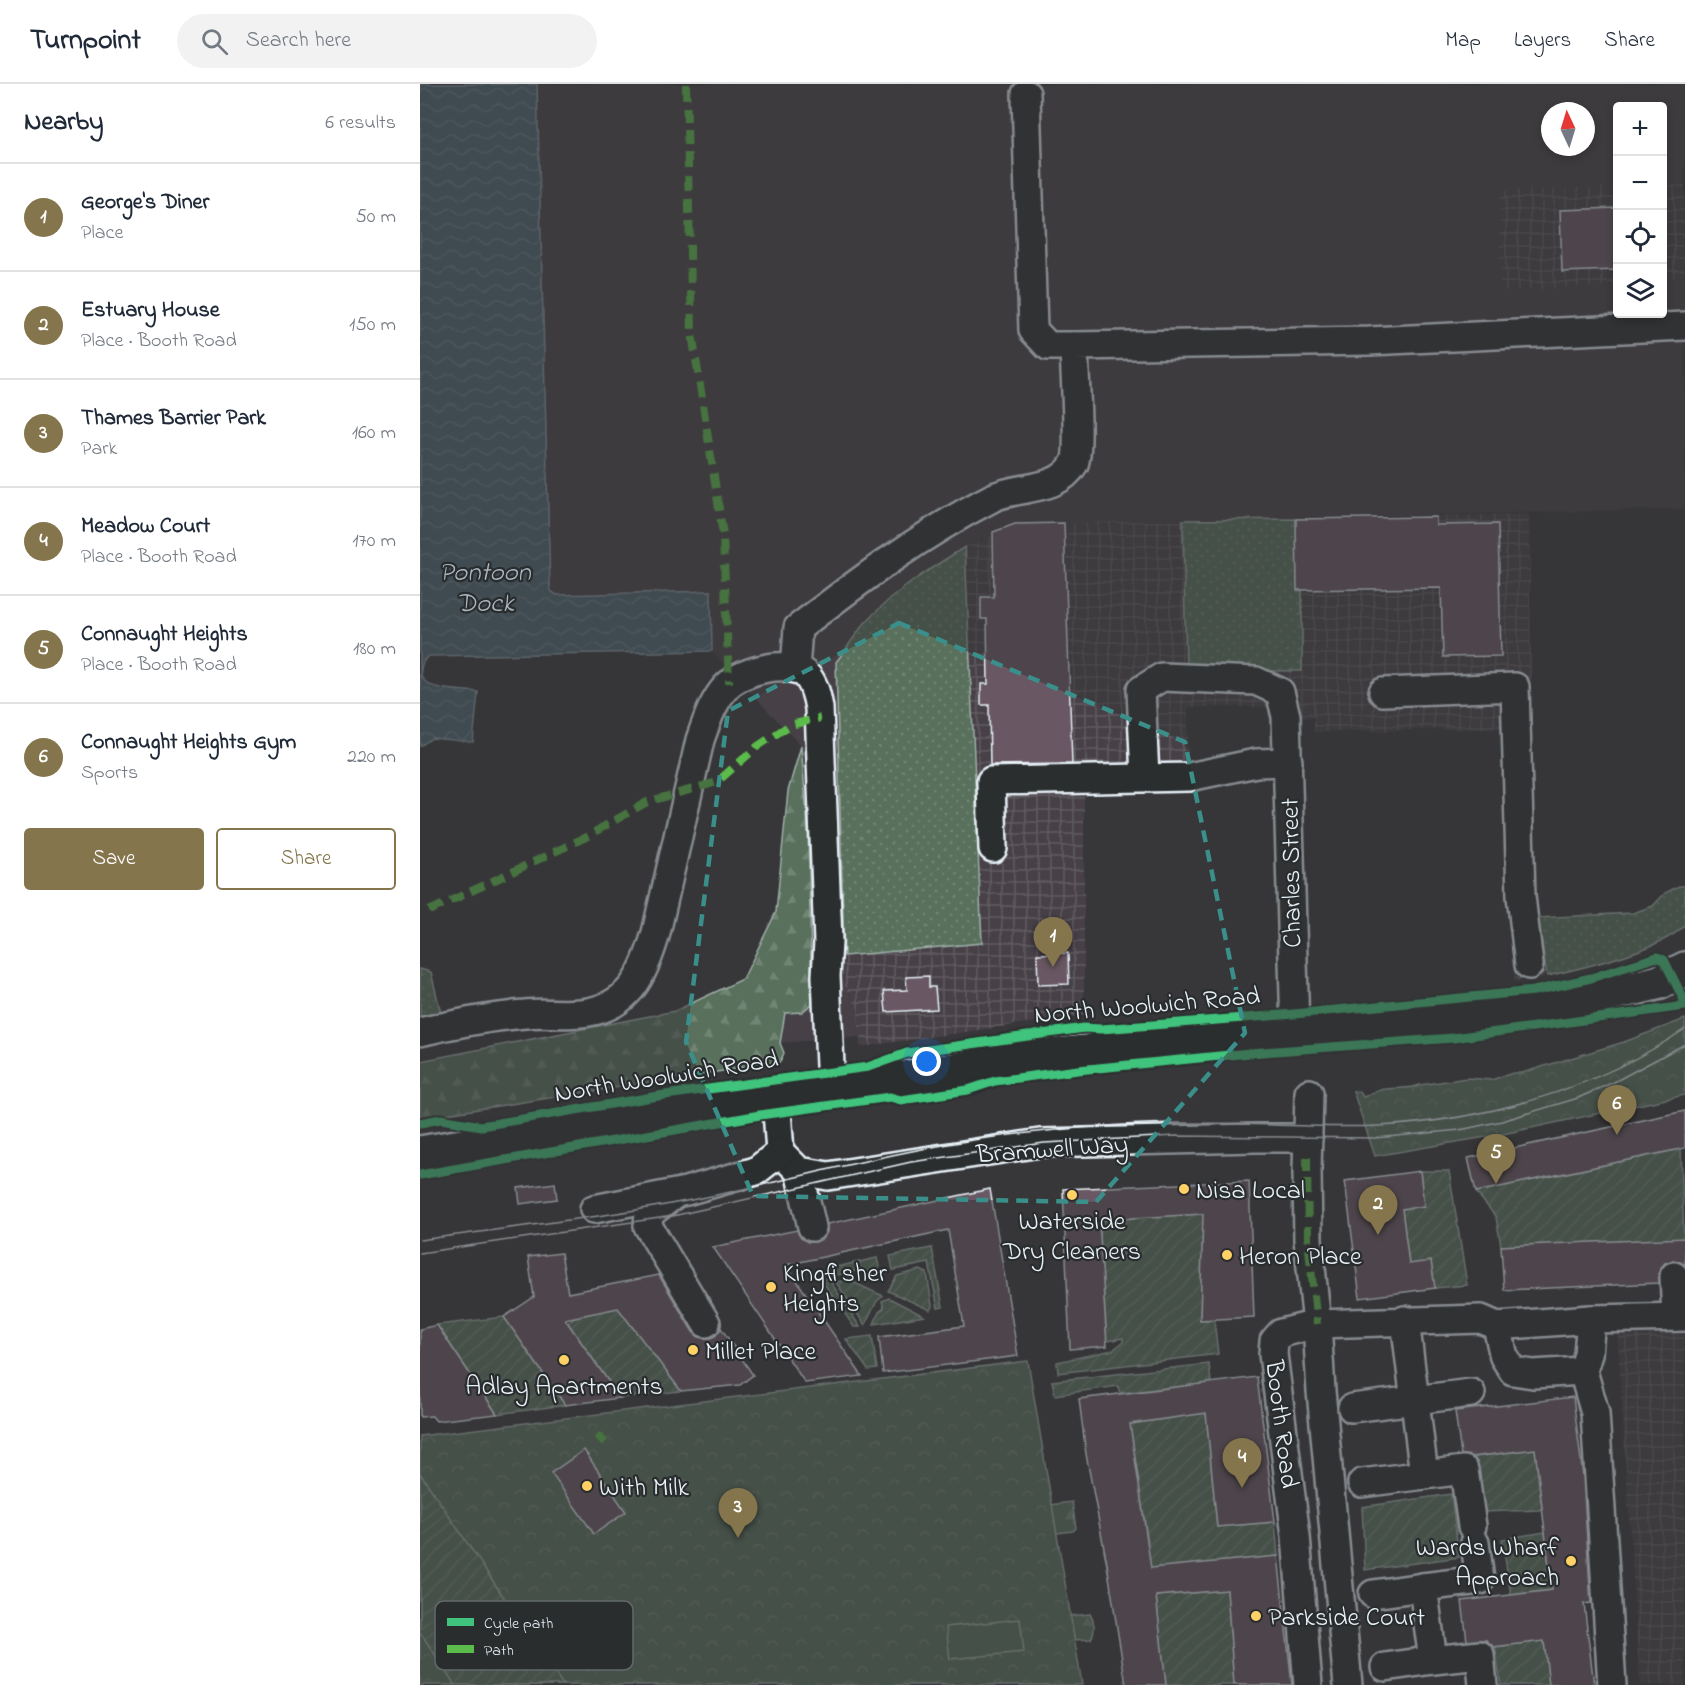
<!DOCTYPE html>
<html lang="en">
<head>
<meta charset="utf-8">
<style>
	:root { --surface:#fff; --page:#f2f2f3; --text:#1f2937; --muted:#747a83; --line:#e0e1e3; --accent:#84754c }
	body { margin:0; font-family:"Indie Flower",sans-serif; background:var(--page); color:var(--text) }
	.controls { position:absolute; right:18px; top:18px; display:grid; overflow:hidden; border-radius:6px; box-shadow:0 3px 9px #0003 }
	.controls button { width:54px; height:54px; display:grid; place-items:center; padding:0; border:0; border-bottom:2px solid var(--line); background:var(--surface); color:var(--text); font:30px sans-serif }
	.compass { position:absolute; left:1121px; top:18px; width:54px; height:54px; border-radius:50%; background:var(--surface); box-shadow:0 3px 9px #0003; rotate:356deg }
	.you { position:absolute; left:507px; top:978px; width:21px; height:21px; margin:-15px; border:4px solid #fff; border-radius:50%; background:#1a73e8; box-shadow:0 0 0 9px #1a73e833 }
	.badge { display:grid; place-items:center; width:39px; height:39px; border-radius:50%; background:var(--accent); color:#fff; font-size:20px; font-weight:700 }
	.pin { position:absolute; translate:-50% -50px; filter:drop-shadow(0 2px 3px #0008) }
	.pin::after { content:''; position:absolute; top:32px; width:21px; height:18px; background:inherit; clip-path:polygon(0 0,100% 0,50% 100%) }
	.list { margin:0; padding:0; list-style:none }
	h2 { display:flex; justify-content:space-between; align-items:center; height:78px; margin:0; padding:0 24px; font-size:26px }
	h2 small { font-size:20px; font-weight:400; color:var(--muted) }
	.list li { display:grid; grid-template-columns:39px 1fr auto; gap:18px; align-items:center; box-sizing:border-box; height:108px; padding:0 24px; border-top:2px solid var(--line) }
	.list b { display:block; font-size:22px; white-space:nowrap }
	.list p { margin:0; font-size:20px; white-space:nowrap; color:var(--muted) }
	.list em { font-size:20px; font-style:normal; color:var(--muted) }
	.actions { display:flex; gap:12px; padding:18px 24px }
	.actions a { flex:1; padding:14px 0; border:2px solid var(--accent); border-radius:6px; text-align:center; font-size:21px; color:var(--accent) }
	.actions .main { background:var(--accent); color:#fff }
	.icon { flex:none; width:33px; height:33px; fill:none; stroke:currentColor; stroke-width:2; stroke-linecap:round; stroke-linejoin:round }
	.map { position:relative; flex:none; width:1265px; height:1601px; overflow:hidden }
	header { display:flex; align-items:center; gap:36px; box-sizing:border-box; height:84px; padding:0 30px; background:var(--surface); border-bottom:2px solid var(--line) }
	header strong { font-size:28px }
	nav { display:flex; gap:33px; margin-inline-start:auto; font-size:21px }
	.search { width:420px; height:54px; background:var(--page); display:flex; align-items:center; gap:15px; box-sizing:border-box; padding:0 21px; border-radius:33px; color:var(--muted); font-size:22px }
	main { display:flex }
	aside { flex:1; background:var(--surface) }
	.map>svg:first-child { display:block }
</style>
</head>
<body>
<header>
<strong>Turnpoint</strong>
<div class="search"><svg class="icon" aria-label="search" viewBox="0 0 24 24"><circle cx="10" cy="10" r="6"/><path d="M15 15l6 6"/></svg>Search here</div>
<nav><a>Map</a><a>Layers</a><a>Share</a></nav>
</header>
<main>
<aside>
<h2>Nearby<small>6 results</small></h2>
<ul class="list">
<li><span class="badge">1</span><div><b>George's Diner</b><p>Place</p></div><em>50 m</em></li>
<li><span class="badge">2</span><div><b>Estuary House</b><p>Place · Booth Road</p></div><em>150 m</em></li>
<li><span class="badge">3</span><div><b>Thames Barrier Park</b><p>Park</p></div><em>160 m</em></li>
<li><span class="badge">4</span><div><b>Meadow Court</b><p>Place · Booth Road</p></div><em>170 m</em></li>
<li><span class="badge">5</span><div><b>Connaught Heights</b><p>Place · Booth Road</p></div><em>180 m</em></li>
<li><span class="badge">6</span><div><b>Connaught Heights Gym</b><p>Sports</p></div><em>220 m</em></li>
</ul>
<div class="actions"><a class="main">Save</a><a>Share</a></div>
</aside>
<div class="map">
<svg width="1265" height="1601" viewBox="0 0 1265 1601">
	<defs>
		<pattern id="industrial-grid" width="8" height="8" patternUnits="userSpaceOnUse" patternTransform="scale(1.5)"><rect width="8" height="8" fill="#464046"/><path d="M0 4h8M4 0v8" fill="none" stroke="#615c61"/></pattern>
		<pattern id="grass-dots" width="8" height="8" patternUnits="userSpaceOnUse" patternTransform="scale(1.5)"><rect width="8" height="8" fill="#59705c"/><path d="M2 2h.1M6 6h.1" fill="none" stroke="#718574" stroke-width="1.8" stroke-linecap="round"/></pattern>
		<pattern id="forest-firs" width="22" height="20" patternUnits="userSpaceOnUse" patternTransform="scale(1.5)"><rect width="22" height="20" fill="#59705c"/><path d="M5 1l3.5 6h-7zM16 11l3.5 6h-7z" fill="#718574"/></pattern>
		<pattern id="park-crowns" width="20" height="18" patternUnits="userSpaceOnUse" patternTransform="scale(1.5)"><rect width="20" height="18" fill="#59705c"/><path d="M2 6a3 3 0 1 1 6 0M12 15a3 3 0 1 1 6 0" fill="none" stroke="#718574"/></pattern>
		<pattern id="garden-furrows" width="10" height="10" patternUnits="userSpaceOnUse" patternTransform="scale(1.5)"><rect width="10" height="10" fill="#59705c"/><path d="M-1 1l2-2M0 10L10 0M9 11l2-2" fill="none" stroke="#718574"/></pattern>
		<pattern id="water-waves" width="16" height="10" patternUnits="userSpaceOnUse" patternTransform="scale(1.5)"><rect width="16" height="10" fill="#4c6370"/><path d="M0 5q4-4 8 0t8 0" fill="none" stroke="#667a85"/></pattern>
	</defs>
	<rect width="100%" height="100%" fill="#373639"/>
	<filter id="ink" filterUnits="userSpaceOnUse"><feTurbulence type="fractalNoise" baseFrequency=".0167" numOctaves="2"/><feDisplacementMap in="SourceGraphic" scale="12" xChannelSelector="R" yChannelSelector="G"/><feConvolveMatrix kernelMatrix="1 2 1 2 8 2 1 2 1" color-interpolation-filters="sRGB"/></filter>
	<g filter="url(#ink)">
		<!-- built -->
		<path fill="#464046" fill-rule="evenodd" d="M117,0H1265V425L613,440L591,444L545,463L504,487L476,510L444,540L416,578L425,902L438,925L440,953L360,959L365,929L382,928L392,920L388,744L381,662L292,567L291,507L137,511L132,508L130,504ZM1198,22H1242V230H1198ZM1130,27H1166V63H1130Z"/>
		<!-- industrial -->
		<g fill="url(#industrial-grid)">
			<path d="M1265,101V188L1260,193L1243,197V102Z"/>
			<path d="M1197,103V202L1080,207V107Z"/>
			<path d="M1109,430L1113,778L1115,819L1127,892L1094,898L1090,644L894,648V633L848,635V623H768V683L664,710V931L440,963L438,925L425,902L424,872L562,859L545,463L591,444L613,440L763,436L766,586L882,587V435Z"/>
			<path d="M1265,1240V1601H1220L1197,1242Z"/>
		</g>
		<!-- grass -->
		<g fill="url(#grass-dots)" stroke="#a0b0aa" stroke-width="1.5">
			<path d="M882,435V587L766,586L763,436Z"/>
			<path d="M545,463L562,859L424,872L416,578C426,566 434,552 444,540C473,508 509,485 545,463Z"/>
			<path d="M1259,802H1265V840C1247,865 1158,885 1127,892L1118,834L1213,829L1233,822L1245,809Z"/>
			<path d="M0,885L11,888L23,938L0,942Z"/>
		</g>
		<!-- forest -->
		<g fill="url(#forest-firs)" stroke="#a0b0aa" stroke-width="1.5">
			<path d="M381,662L388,744L392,920L382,928L365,929L360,959L364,969L360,978L0,1034V977L255,927L323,895L356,828L368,707Z"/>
			<path d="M652,1418L656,1444L653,1447L637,1449L633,1447L630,1421Z"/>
			<path d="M670,1530C675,1538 676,1546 671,1555L653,1556L649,1539L650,1532Z"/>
		</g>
		<!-- park -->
		<g fill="url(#park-crowns)" stroke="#a0b0aa" stroke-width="1.5">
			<path d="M1265,935V1011L1083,1050L955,1072L933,1007L940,1008L943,1013C951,1011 958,1005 966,1005C978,1003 989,1006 1000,1001L1047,994L1071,996L1093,989H1102L1204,958Z"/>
			<path d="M608,1277L662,1601H0V1352Z"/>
		</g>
		<!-- garden -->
		<g fill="url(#garden-furrows)" stroke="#a0b0aa" stroke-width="1.5">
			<path d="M1261,1065L1265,1191L1243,1192L1241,1156L1081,1162L1076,1133L1056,1108Z"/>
			<path d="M1000,1087H1029L1047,1201L1015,1204L1011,1177L989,1180L982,1125L1004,1122Z"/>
			<path d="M783,1130L780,1236H794L798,1270L638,1289L637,1278L693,1266L703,1258V1254L687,1257L679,1136Z"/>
			<path d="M512,1164L523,1223L518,1224L509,1179L473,1186L470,1172Z"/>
			<path d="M457,1174L461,1192L447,1196L444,1185L412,1192L407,1185Z"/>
			<path d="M500,1186L507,1189L512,1222L510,1226L468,1207L477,1192Z"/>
			<path d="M408,1194L440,1243H434L401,1195Z"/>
			<path d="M428,1196L463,1212L457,1217L445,1241L416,1198Z"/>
			<path d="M469,1214L504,1232L454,1240L459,1228L464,1224L462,1217Z"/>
			<path d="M198,1224L261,1307L200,1314L148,1239L154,1233Z"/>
			<path d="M84,1233L145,1321L77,1330L17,1241Z"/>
			<path d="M452,1252L457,1285L448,1286L426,1255Z"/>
			<path d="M789,1280L791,1299L700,1309L698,1302L635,1311L632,1297Z"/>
			<path d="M786,1329L797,1443L855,1438L858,1472L688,1488L684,1465L728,1458L710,1340Z"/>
			<path d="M1115,1365L1122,1426L1060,1428L1055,1373Z"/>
			<path d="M0,1389L143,1601H35L0,1548Z"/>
			<path d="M1031,1410L1039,1473L945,1486L942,1423Z"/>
			<path d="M1125,1448L1132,1506L1091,1511L1082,1455Z"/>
			<path d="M807,1506L814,1601H746L736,1512Z"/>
			<path d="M1124,1557L1129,1601H1081L1075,1563Z"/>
		</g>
		<!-- pitch -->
		<path fill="#59705c" stroke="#a0b0aa" stroke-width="1.5" d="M600,1535L604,1568L530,1575L526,1543Z"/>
		<!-- water -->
		<path fill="url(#water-waves)" stroke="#8a9ca6" stroke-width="1.5" d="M0,0H117L130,504L132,508L137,511L291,507L292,567L8,572C3,577 0,583 1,590C4,608 43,606 58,608L53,658L12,654L0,662Z"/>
		<!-- building -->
		<g fill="#695964" stroke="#e8f1f8" stroke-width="1.5">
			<path d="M1197,124V186L1142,188L1140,126Z"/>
			<path d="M1016,433V441L1078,440L1081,572L1023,573L1021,504L877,506L876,435Z"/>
			<path d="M644,439L652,680L570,681L569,621H561V600H568L567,535H561V513H574L573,448L595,440Z"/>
			<path d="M648,869L649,900L618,901L617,870Z"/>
			<path d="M509,892V903H515L517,925L466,928L464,907L487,906L486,893Z"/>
			<path d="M1265,1027V1064L1056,1108L1048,1074Z"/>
			<path d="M1000,1087L1004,1122L982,1125L989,1180L1011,1177L1015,1204L940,1214L925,1097Z"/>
			<path d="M829,1097L834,1233L780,1236L783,1130L679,1136L687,1262L650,1265L643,1105Z"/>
			<path d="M135,1099L137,1115L100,1120L98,1104Z"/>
			<path d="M570,1105L598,1272L463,1289L459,1253L544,1242L528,1146L366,1181L442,1292L385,1299L293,1163L377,1146L381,1154L388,1158H395L403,1154L407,1148V1140Z"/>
			<path d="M1265,1154V1181L1254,1176L1245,1179L1240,1185L1239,1199L1084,1206L1081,1162Z"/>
			<path d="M141,1169L148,1209L239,1191L273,1248L279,1253L287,1255L295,1252L301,1244L333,1291L320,1301L261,1307L198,1224L145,1235L200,1314L145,1321L84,1233L114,1213L108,1173Z"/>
			<path d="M17,1241L77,1330L16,1337L12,1332L0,1333V1245Z"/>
			<path d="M837,1293L855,1438L797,1443L786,1329L710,1340L731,1484L858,1472L872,1601H814L807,1506L736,1512L746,1601H706L687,1480L666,1370L659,1315Z"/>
			<path d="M1153,1313L1163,1392L1171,1519L1164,1520L1174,1601H1129L1124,1557L1073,1563L1066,1556L1047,1557L1042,1517L1132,1506L1115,1365L1052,1373L1041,1371L1035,1327Z"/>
			<path d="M164,1366L206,1428L174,1450L131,1389Z"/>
		</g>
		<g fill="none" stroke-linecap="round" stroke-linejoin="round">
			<defs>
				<g id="minor">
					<path d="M606,10L613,246L628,262H654"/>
					<path d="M375,585L378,544C440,496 502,450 572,414C598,401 637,409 654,380C661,368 654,282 654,262L949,257L1265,242"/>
					<path d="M963,608L1095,603L1101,812L1109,881"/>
					<path d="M725,693L721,606L742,593L836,597L860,608L866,632L875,946"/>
					<path d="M573,764L571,697L769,693L836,679L868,678"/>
					<path d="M0,948C33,940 71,933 105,930C123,928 142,931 160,929C209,925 224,891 236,849L280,656C287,636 293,617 307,602C323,586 372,573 388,593C395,602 397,613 399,624L408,858L406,892L411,1004"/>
					<path d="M889,1009L887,1087L888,1155L897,1240L901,1307L928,1601"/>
					<path d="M356,1013L360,1068L379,1087L392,1143"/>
					<path d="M379,1087L408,1092L620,1059L835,1054H888"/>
					<path d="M255,1110L229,1130L228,1142L286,1239"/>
					<path d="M174,1125L266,1107L336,1087L360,1068"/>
					<path d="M1254,1192L1256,1233"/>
					<path d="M1171,1235L1168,1270L1163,1287L1175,1329L1192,1601"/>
					<path d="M985,1236L1004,1391"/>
					<path d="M1077,1242L1084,1273L1093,1287L1113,1290L1163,1287"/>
					<path d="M932,1324L1051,1309"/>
					<path d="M942,1399L1044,1386L1052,1442"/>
					<path d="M1055,1459L1060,1496L1003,1503L1013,1576L1060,1571L1063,1601"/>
					<path d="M953,1510L1003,1503"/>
					<path d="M965,1583L1013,1576"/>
					<path d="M888,1601L876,1452L853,1270L854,1257L861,1249L897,1240L1061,1235L1077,1242L1171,1235L1265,1233"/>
				</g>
				<path id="major" d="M0,1069L187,1038L441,1001L592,976L774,956L1119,924L1216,904L1240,898L1265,885"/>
			</defs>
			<!-- minor casing -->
			<use href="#minor" stroke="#e8f1f8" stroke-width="32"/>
			<!-- major casing -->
			<use href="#major" stroke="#e8f1f8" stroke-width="38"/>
			<!-- minor -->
			<use href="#minor" stroke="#2a2d2e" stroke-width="27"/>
			<!-- major -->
			<use href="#major" stroke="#2a2d2e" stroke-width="33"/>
			<!-- tram -->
			<g stroke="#e8f1f8" stroke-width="1.5">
				<path d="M0,1156C99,1142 198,1132 296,1111C391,1091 485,1064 582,1052C640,1045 699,1040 757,1039C824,1038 892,1045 959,1042C1067,1036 1175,1006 1265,945"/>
				<path d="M0,1169L253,1132L491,1078L624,1059L756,1052L956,1054L1040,1046L1082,1037L1158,1014L1194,998L1265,960"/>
			</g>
			<!-- quiet -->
			<g stroke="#5cbc4b" stroke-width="8" stroke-dasharray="15 8" stroke-linecap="butt">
				<path d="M266,0L272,249L303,451L309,599"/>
				<path d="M9,827L164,754L227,718L297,698L338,662L370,641L400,634"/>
				<path d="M887,1073L888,1155L897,1240"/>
				<path d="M177,1351L185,1359"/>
			</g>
			<defs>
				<g id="cycleway">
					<path d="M0,1039L21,1035L61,1042L238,1012L448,983L487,969L664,944L681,945L874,930L1114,907L1171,894L1237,873L1244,876L1265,918"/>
					<path d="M0,1091L340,1031L470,1013L481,1016L548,1006L575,997L658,986L830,969L1033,954L1265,922"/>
				</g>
			</defs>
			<!-- cycleway casing -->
			<use href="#cycleway" stroke="#2a2d2e" stroke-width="13"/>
			<!-- cycleway -->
			<use href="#cycleway" stroke="#40c37c" stroke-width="9"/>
		</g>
	</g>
	<!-- marked area -->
	<path d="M0 0H1265V1601H0ZM479,539L765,658L825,949L676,1118L333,1112L266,958L308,627Z" fill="#373639" fill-opacity=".55" fill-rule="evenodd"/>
	<path fill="none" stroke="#3a8f8a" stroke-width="4.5" stroke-dasharray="12 8" stroke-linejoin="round" d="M479,539L765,658L825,949L676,1118L333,1112L266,958L308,627Z"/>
	<!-- markers -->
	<g fill="#ffd166" stroke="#2a2d2e" stroke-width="2">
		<circle cx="764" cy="1105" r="6"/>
		<circle cx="652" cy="1111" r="6"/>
		<circle cx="807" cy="1171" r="6"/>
		<circle cx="351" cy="1203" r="6"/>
		<circle cx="273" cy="1266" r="6"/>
		<circle cx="144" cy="1276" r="6"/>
		<circle cx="167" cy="1402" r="6"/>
		<circle cx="1151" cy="1477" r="6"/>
		<circle cx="836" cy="1532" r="6"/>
	</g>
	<g text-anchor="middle" stroke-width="4.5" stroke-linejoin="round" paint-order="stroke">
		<!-- street labels -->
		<g font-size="26" fill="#e8f1f8" stroke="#2a2d2e">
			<text transform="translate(870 789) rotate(-91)" y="9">Charles Street</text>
			<text transform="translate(727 920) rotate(-5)" y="9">North Woolwich Road</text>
			<text transform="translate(246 991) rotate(-9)" y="9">North Woolwich Road</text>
			<text transform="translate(632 1064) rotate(-4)" y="9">Bramwell Way</text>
			<text transform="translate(863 1340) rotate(83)" y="9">Booth Road</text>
		</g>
		<!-- poi labels -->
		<g font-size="26" fill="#e8f1f8" stroke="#2a2d2e" text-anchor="start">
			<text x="776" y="1114">Nisa Local</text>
			<text x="652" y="1145" text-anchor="middle">Waterside<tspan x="652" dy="30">Dry Cleaners</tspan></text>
			<text x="819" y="1180">Heron Place</text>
			<text x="363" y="1197">Kingfisher<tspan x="363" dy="30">Heights</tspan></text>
			<text x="285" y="1275">Millet Place</text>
			<text x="144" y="1310" text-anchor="middle">Adlay Apartments</text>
			<text x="179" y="1411">With Milk</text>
			<text x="1139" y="1471" text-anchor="end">Wards Wharf<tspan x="1139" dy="30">Approach</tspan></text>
			<text x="848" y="1541">Parkside Court</text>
		</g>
		<!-- water labels -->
		<g font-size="27" font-style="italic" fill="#aab8c2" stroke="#2a2d2e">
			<text x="65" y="496">Pontoon<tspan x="65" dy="31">Dock</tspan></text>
		</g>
	</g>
	<!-- legend -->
	<rect x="15" y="1517" width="198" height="69" rx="9" fill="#2a2d2e" stroke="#63686b" stroke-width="1.5"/>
	<rect x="27" y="1534" width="27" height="8" fill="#40c37c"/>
	<rect x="27" y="1561" width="27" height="8" fill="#5cbc4b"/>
	<g font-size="16" fill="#e8f1f8">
		<text x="64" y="1544">Cycle path</text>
		<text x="64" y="1571">Path</text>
	</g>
</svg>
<div class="controls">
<button>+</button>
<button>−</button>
<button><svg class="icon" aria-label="locate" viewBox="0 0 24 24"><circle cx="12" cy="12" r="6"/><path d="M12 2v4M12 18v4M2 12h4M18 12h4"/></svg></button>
<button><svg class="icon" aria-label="layers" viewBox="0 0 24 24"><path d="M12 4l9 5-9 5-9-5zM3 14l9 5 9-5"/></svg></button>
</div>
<svg class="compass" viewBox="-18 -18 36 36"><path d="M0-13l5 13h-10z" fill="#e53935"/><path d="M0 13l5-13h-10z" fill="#747a83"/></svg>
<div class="you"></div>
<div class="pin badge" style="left:633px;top:883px">1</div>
<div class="pin badge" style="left:958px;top:1151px">2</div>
<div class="pin badge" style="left:318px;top:1454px">3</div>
<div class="pin badge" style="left:822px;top:1404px">4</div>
<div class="pin badge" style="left:1076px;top:1100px">5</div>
<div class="pin badge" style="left:1197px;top:1051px">6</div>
</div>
</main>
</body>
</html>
